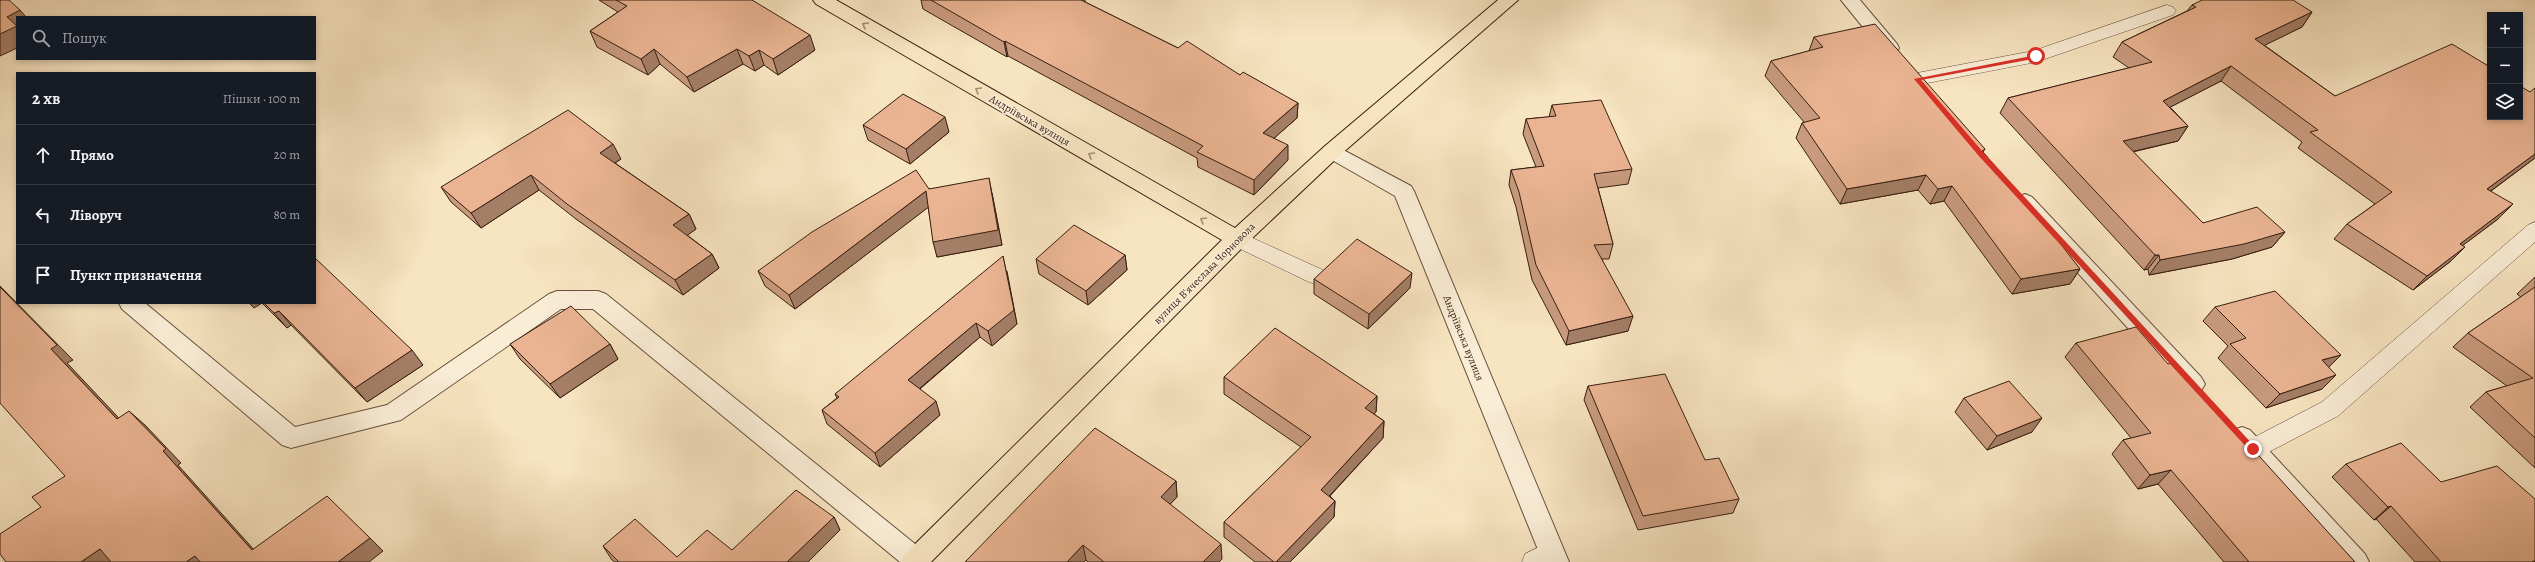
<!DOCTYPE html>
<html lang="uk">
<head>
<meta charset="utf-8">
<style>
	:root { --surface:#171b24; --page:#242831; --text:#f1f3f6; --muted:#9ea1a6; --line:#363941 }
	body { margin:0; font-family:Alegreya,serif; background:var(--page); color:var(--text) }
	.controls { position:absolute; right:12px; top:12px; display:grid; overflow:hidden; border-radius:0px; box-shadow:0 2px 6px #0003 }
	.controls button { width:36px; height:36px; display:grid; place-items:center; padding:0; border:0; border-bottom:1px solid var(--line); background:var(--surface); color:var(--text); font:20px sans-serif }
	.stop { position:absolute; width:12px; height:12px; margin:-9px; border:3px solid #d93025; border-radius:50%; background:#fff }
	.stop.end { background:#d93025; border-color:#fff; box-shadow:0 1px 4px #0008 }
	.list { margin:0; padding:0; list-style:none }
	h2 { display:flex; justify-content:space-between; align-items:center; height:52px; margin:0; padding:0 16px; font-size:17px }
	h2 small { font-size:13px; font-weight:400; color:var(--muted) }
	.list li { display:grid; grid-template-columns:26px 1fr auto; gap:12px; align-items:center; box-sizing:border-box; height:60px; padding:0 16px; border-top:1px solid var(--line) }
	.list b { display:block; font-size:15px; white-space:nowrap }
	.list em { font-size:13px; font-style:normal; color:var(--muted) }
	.icon { flex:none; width:22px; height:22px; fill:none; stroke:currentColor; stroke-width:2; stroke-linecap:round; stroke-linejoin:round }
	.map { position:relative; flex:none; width:2535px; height:562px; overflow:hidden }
	.search { position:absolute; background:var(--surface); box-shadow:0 2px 6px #0003; left:16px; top:16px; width:300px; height:44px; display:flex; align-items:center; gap:10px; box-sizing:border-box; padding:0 14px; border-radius:0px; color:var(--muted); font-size:15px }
	.panel { position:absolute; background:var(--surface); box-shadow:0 2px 6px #0003; left:16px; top:72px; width:300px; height:232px; border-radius:0px }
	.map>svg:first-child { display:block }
</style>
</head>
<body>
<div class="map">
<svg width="2535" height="562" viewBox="0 0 2535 562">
	<rect width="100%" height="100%" fill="#f7e4c0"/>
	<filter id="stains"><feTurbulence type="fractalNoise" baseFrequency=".005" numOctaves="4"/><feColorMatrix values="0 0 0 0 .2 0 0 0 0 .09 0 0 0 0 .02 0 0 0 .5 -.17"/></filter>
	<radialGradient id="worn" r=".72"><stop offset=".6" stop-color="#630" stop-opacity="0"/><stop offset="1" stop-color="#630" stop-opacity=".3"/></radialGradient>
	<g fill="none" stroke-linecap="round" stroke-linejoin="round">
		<defs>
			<g id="service">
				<path d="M2167,5L2173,7L2176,11L2173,15L2036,62L1917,85L1910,83L1908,79L1910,75L1917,73L2033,51Z"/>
				<path d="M2535,222V242L2338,416L2261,456L2253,459L2245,456L2241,449L2245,442L2322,402L2528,225Z"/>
				<path d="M1237,231L1323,270L1326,276L1323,282L1316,284L1309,282L1230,244L1227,239L1230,234Z"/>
				<path d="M1551,541L1560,544L1563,552L1556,562H1522L1525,554Z"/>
			</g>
			<g id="minor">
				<path d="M1841,0H1860L1897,44L1899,48L1897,52L1890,54L1883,52Z"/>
				<path d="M1332,144L1411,186L1414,191L1569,562H1543L1395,196L1325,156L1322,151L1325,146Z"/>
				<path d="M2025,194L2032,197L2201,377L2205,384L2201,391L2193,393L2185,391L2018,207L2015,202L2018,197Z"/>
				<path d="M557,291H598L606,294L925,552L928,562H900L593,309H561L401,420L291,448L282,445L122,309L119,303H145L295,427L387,405L549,294Z"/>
				<path d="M2242,427L2250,430L2365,554L2369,562H2340L2234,444L2230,437L2234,430Z"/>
			</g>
			<path id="primary" d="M813,0H836L1235,228L1325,146L1498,0H1518L1339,156L1245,245L931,562H901L905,554L1222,240L816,4Z"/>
		</defs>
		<!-- service casing -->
		<use href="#service" stroke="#67503d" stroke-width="1"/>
		<!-- minor casing -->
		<use href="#minor" stroke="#67503d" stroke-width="2"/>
		<!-- primary casing -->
		<use href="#primary" stroke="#371e11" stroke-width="2"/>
		<!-- service -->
		<use href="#service" fill="#faedd6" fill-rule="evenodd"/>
		<!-- minor -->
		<use href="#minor" fill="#faedd6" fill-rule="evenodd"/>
		<!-- primary -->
		<use href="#primary" fill="#f7e4c0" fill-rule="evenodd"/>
	</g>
	<!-- wall -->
	<g fill="#c99b7e" stroke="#371e11">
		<path d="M599,0H752L815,50L778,75L764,65L755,71L743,64L694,92L660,64L648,75L597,47L590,31L618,12Z"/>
		<path d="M921,0H1085V2L1178,48L1240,75L1298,103L1297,118L1274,138L1288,160L1254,195L1198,167L1197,158L1008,56L1007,57L923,9Z"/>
		<path d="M2192,5L2312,12L2302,27L2264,45L2335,96L2535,158L2491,191L2498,219L2463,245L2451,261L2413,290L2334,239L2347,224L2375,204L2298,148L2302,142L2221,81L2170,107L2188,126L2178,141L2133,152L2203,223L2285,232L2272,247L2232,259L2149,275L2148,269L2144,270L2000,113L2008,98L2129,68L2113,57L2122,42L2187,11Z"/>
		<path d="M1814,37L1985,149L1983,152L2080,269L2070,284L2012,294L1944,201L1930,204L1918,190L1840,204L1796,138L1802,123L1804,122L1765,76L1771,61L1809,51Z"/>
		<path d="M1552,105L1632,169L1628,184L1598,188L1613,244L1609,259H1602L1628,331L1566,345L1532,280L1516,207L1509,185L1511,170L1536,167L1523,134L1526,119L1549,117Z"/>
		<path d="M863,125L949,132L910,164L868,140Z"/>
		<path d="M621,159L615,163L689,214L696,229L687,235L712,254L719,268L683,295L576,219L539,190L481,228L451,202L441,187Z"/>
		<path d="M929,189L992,193L1002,245L937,257L928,207L795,309L765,286L758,271Z"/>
		<path d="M1125,255L1127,270L1088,305L1039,274L1036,259Z"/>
		<path d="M1007,271L1017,324L992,346L980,337L920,389L940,415L880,467L827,424L822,410L837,398L835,394Z"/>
		<path d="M2535,277V468L2470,407L2486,392L2507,386L2453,347L2468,333L2521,297L2517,294Z"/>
		<path d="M1314,279L1410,288L1368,329L1314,294Z"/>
		<path d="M262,303H315L423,365L367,402L291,325L287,328Z"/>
		<path d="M2215,307L2341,355L2329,367L2322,389L2266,408L2218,358L2228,346L2203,321Z"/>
		<path d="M2076,343L2168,364L2355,562H2224L2158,484L2138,489L2112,454L2123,440L2131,438L2065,357Z"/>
		<path d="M510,344H610L618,359L560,398L520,359Z"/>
		<path d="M1224,377L1377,396L1376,412L1374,414L1384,421L1383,438L1330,496L1335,501L1334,517L1290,562H1255L1224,537V522L1301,447L1224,394Z"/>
		<path d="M1588,386L1705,460L1739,499L1733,513L1638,530L1584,400Z"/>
		<path d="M1964,398L2032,432L1987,450L1955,412Z"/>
		<path d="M2346,464L2441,482L2535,562H2415L2376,519L2374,520L2332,477Z"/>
		<path d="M1176,481L1177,497L1170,504L1222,559L1219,562H1088L1086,560L965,562Z"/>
		<path d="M834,517L840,530L808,562H615L612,560L603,546L677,557L732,550Z"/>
	</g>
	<!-- shaded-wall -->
	<g fill="#a47e66" stroke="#371e11">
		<path d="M20,10L26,17H17V48L0,56V34L7,17Z"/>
		<path d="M2312,12L2302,27L2245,55L2255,39Z"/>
		<path d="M810,35L815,50L778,75L773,59Z"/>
		<path d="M1005,41L1008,56L1007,57L1004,42Z"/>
		<path d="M654,49L660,64L648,75L641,59Z"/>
		<path d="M737,49L743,64L694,92L687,77Z"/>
		<path d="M759,50L764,65L755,71L749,56Z"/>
		<path d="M2231,66L2221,81L2153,116L2163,101Z"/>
		<path d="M1298,103L1297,118L1263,148V133Z"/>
		<path d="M945,117L949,132L910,164L906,149Z"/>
		<path d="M2188,126L2178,141L2113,156L2123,141Z"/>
		<path d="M613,144L621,159L607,168L600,153Z"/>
		<path d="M1288,145V160L1254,195V180Z"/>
		<path d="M2535,154V158L2473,204L2487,189Z"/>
		<path d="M531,175L539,190L481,228L471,213Z"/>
		<path d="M1926,175L1918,190L1840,204L1847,189Z"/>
		<path d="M989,178L1002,245L937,257L933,242Z"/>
		<path d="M1952,186L1944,201L1930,204L1938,189Z"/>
		<path d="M926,191L930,206L795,309L789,295Z"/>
		<path d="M2513,204L2498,219L2446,258L2460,244Z"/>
		<path d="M689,214L696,229L681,240L673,225Z"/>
		<path d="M2285,232L2272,247L2232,259L2149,275L2160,260Z"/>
		<path d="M2465,247L2451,261L2413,290L2427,276Z"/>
		<path d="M712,254L719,268L683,295L675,280Z"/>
		<path d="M1125,255L1127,270L1088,305L1086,291Z"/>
		<path d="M2155,255H2159L2148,269L2144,270Z"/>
		<path d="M1003,256L1017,324L992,346L988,331Z"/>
		<path d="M2080,269L2070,284L2012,294L2021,279Z"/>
		<path d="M1412,273L1410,288L1368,329L1369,314Z"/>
		<path d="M0,286L73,360L67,363L133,433L117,419L51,349L0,287Z"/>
		<path d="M249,303H262L254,308Z"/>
		<path d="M279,311L291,325L287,328L274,313Z"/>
		<path d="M1633,316L1628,331L1566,345L1569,331Z"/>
		<path d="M976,323L980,337L913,394L908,380Z"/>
		<path d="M610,344L618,359L560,398L550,384Z"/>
		<path d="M412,350L423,365L367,402L355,388Z"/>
		<path d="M2341,355L2327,369L2322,360Z"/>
		<path d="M2336,375L2322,389L2266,408L2280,394Z"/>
		<path d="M1377,396L1376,412L1363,425L1365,408Z"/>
		<path d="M936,401L940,415L880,467L875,453Z"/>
		<path d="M129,411L145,425L181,463L178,465L265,562L252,550L163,451Z"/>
		<path d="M2042,418L2032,432L1987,450L1997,436Z"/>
		<path d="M1384,421L1383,438L1320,506L1321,490Z"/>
		<path d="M2171,470L2158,484L2138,489L2150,475Z"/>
		<path d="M1176,481L1177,497L1163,512L1161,497Z"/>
		<path d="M1335,501L1334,517L1290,562H1276Z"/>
		<path d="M2391,506L2376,519L2374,520L2388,507Z"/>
		<path d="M834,517L840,530L808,562H787Z"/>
		<path d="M370,538L383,551L369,562H338Z"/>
		<path d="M1221,544L1222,559L1219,562H1203Z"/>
		<path d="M1083,545L1086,560L1084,562H1067Z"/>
		<path d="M100,549L116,562H81Z"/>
		<path d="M195,556L202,562H186Z"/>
	</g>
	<!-- building -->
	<g fill="#eab492" stroke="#371e11">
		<path d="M0,0H9L20,10L7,17L17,26L0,34Z"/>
		<path d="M616,0H752L810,35L773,59L759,50L749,56L737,49L687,77L654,49L641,59L590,31L627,6Z"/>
		<path d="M931,0H1081L1178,48L1187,41L1240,75L1243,72L1298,103L1263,133L1288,145L1254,180L1197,152L1203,146L1005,41L1004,42Z"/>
		<path d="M2202,0H2293L2312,12L2255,39L2335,96L2452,44L2490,67V117H2520V86L2530,92L2535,88V154L2487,189L2513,204L2460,244L2465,247L2427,276L2347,224L2392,192L2310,132L2318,130L2231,66L2163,101L2188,126L2123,141L2203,223L2257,207L2285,232L2244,244L2160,260L2159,255H2155L2008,98L2152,62L2122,42L2196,7L2192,5Z"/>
		<path d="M1875,24L1985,149L1982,151L2039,216L2080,269L2021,279L1952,186L1938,189L1926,175L1847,189L1802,123L1820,118L1771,61L1823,47L1814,37Z"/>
		<path d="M903,94L945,117L906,149L863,125Z"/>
		<path d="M1601,100L1632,169L1594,174L1613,244L1594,245L1633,316L1569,331L1536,265L1519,192L1511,170L1544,166L1526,119L1556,116L1552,105Z"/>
		<path d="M568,110L613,144L600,153L689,214L673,225L712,254L675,280L567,204L531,175L471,213L441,187Z"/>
		<path d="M916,170L929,189L989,178L998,230L933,242L926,191L789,295L758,271L812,232Z"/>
		<path d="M1074,225L1125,255L1086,291L1036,259Z"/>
		<path d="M1357,239L1412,273L1369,314L1314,279Z"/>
		<path d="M1003,256L1014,310L988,331L976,323L908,380L936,401L875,453L822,410L839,397L835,394Z"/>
		<path d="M315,258L412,350L355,388L279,311L274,313L264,303H315Z"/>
		<path d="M0,287L57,345L51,349L117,419L129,411L166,449L163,451L252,550L327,496L370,538L338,562H200L195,556L186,562H111L100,549L81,562H6L0,554V534L41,507L32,497L65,476L0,403Z"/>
		<path d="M2535,287V438L2486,392L2533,378L2468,333Z"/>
		<path d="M2275,291L2341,355L2322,360L2336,375L2280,394L2230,344L2246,338L2215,307Z"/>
		<path d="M571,306L610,344L550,384L510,344Z"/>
		<path d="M2136,327L2168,364L2174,362L2355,562H2249L2171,470L2150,475L2123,440L2151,433L2076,343Z"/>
		<path d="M1275,328L1377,396L1365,408L1384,421L1321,490L1335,501L1276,562H1274L1224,522L1311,437L1224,377Z"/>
		<path d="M1665,374L1705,460L1719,458L1739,499L1643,516L1588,386Z"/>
		<path d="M2009,381L2042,418L1997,436L1964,398Z"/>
		<path d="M1095,428L1176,481L1161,497L1221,544L1203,562H1104L1083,545L1067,562H965Z"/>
		<path d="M2401,443L2441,482L2497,466L2535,499V560L2532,562H2441L2391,506L2388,507L2346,464Z"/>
		<path d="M796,490L834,517L787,562H619L603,546L635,519L677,557L707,530L732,550Z"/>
	</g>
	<!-- one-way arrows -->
	<defs><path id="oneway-chevron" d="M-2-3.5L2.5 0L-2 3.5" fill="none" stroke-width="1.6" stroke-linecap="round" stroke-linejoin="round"/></defs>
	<g stroke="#a18b71">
		<use href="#oneway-chevron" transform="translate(865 25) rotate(-150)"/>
		<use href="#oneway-chevron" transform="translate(978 90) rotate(-150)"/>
		<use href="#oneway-chevron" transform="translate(1091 155) rotate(-150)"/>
		<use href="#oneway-chevron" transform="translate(1203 220) rotate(-150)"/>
	</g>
	<!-- route -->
	<path fill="#d93025" d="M2036,55L2038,58L1921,80L1983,152L2255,447V451H2250L1978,155L1914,79Z"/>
	<g text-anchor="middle" stroke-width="3" stroke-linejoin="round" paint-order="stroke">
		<!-- street labels -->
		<g font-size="11" fill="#371e11" stroke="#faedd6">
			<text transform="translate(1030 120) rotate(30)" y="4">Андріївська вулиця</text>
			<text transform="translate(1204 273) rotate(-45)" y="4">вулиця В'ячеслава Чорновола</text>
			<text transform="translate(1464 338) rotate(68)" y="4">Андріївська вулиця</text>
		</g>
	</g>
	<rect width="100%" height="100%" filter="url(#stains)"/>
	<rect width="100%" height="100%" fill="url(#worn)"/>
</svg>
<div class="controls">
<button>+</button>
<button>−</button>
<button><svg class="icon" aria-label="layers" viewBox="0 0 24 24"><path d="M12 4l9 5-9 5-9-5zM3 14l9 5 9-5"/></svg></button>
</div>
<div class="stop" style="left:2036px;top:56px"></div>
<div class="stop end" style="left:2253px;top:449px"></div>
<div class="search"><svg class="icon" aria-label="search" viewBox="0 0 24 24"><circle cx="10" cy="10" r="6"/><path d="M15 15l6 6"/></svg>Пошук</div>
<section class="panel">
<h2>2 хв<small>Пішки · 100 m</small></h2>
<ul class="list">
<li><svg class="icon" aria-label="ahead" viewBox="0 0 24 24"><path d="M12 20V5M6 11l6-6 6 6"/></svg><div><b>Прямо</b></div><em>20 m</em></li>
<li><svg class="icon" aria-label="left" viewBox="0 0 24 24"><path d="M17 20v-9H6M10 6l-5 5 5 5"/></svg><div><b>Ліворуч</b></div><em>80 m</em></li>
<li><svg class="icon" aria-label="arrive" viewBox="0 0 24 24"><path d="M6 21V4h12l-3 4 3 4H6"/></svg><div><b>Пункт призначення</b></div></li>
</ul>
</section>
</div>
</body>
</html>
